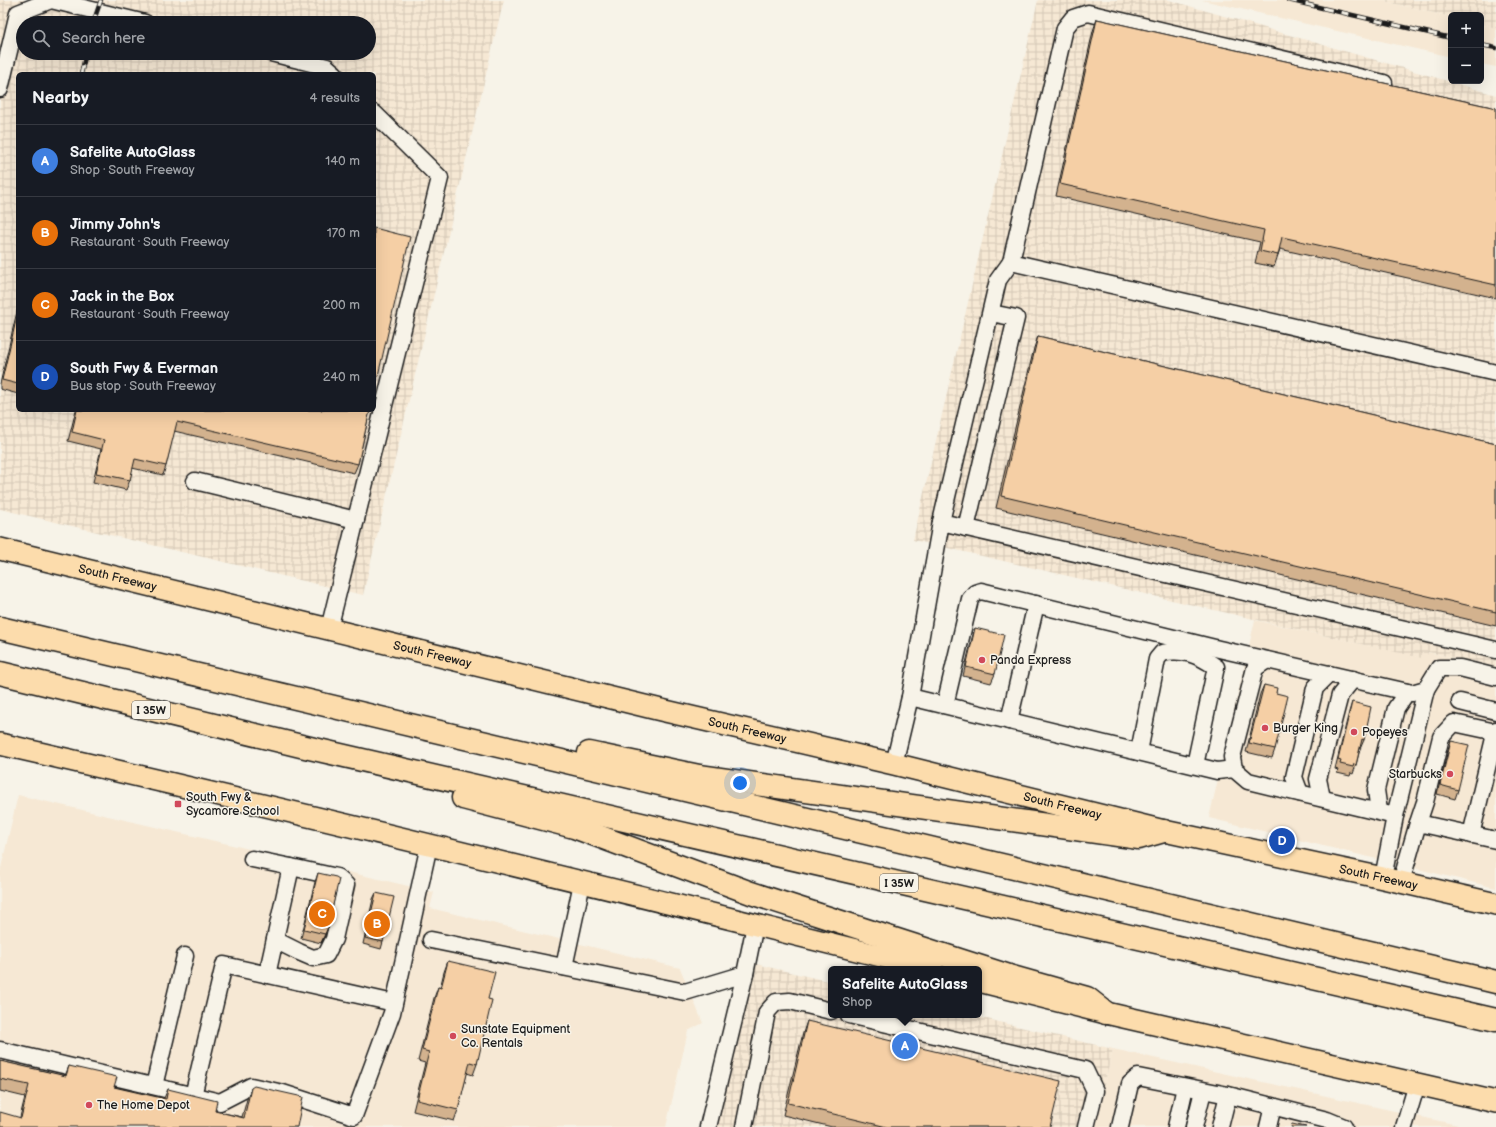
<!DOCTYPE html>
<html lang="en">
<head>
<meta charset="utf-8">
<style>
	:root { --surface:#171b24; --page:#20242c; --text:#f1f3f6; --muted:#9ea1a6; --line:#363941; --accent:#d1495b }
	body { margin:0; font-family:"Balsamiq Sans",sans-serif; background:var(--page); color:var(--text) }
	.controls { position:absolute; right:12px; top:12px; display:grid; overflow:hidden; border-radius:6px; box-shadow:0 4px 16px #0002 }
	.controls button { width:36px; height:36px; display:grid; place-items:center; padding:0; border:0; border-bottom:1px solid var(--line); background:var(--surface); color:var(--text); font:20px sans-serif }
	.you { position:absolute; left:740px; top:783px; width:14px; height:14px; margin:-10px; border:3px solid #fff; border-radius:50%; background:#1a73e8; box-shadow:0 0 0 6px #1a73e833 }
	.badge { display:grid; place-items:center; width:26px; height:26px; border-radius:50%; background:var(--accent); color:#fff; font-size:13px; font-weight:700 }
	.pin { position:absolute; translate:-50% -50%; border:2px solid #fff; box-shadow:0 1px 4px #0006 }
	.popup { position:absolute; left:828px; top:966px; width:154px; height:52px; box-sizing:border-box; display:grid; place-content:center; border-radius:6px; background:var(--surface); filter:drop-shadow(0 1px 3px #0005); font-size:13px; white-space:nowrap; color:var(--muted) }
	.popup b { font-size:15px; color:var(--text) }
	.popup::after { content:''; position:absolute; left:50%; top:100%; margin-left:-8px; border:8px solid transparent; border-top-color:var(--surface) }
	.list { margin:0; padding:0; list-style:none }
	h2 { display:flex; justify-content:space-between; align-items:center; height:52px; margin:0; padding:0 16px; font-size:17px }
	h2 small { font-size:13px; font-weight:400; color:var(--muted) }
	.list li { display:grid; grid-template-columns:26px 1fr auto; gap:12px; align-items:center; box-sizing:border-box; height:72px; padding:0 16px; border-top:1px solid var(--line) }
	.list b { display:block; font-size:15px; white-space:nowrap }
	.list p { margin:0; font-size:13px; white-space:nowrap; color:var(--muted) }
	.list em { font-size:13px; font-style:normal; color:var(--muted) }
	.icon { flex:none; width:22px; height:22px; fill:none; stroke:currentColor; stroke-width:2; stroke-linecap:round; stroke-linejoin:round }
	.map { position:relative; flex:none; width:1496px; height:1127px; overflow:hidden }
	.search { position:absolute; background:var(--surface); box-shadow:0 4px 16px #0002; left:16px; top:16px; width:360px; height:44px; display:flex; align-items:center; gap:10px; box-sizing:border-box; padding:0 14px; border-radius:22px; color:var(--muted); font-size:15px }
	.panel { position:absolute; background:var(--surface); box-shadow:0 4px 16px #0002; left:16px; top:72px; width:360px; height:340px; border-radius:6px }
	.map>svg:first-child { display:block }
</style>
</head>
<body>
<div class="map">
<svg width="1496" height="1127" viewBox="0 0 1496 1127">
	<defs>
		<pattern id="industrial-grid" width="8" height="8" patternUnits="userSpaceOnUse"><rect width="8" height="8" fill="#f6e8d4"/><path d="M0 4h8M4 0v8" fill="none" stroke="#d2c6b5"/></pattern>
	</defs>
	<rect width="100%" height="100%" fill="#f7f3e8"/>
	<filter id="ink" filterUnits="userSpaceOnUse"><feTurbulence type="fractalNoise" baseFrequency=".025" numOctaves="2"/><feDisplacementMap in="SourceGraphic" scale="8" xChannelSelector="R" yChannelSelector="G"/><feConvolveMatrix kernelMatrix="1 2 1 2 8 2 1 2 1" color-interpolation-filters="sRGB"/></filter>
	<g filter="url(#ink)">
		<!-- built -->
		<g fill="#f6e8d4">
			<path d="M1202,0H1380L1451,17V57Z"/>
			<path d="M1481,24L1496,28V67L1481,64Z"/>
			<path d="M1255,620L1425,658L1427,652L1496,667V888L1209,818Z"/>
			<path d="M18,795L434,892L430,908L680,968L703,1023L688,1031L666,1127H0V872Z"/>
			<path d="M1113,1049L1467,1127H1094Z"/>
		</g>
		<!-- industrial -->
		<g fill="url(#industrial-grid)" fill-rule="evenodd">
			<path d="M0,0H504L495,36L363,595L0,509ZM23,23H369V53H23ZM18,74H374V410H18Z"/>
			<path d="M1038,0H1169L1496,95V667L1428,652L1426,659L913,540Z"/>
			<path d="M1380,0H1496V28L1481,24V15H1451V17Z"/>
			<path d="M752,963L831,982V1015H970L1113,1049L1094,1127H713Z"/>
		</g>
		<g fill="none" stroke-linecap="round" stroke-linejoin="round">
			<defs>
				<g id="minor">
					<path d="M271,53L327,67L335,74"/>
					<path d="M1384,83L1088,13L1073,18L1065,28L1011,262L1496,373"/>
					<path d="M0,89L18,13L51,0L145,23"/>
					<path d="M1011,262L998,280L941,522L1496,650"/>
					<path d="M195,481L356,520"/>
					<path d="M966,528L1016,318L991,313"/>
					<path d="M329,629L440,178L374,113"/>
					<path d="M1267,660L1255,668L1232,757L1234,769L1248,781L1395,816"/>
					<path d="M910,697L1217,771L1234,769"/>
					<path d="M1460,702L1496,711"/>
					<path d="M945,705L970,599L975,593L981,591L1219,649L1412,693L1426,689L1439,668H1460L1496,677"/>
					<path d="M1009,721L1036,604"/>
					<path d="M1139,752L1157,659L1162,653C1182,648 1199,655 1216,667L1195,765"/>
					<path d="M894,764L910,697L941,522"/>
					<path d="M1300,793L1294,777L1315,688L1329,674"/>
					<path d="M1322,798L1318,779L1340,695L1353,679"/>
					<path d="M1379,811L1376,790L1396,708L1407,692"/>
					<path d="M1418,823L1425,802L1441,737L1454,723L1496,732"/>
					<path d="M1471,835L1496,730"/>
					<path d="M252,859L291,867L267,975"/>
					<path d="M1383,878L1395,816L1426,689"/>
					<path d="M1401,882L1418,823L1496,840"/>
					<path d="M275,940L299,952L313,958L326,955L334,939L346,885L337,877L291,867"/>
					<path d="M431,940L685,992L745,974L755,925"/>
					<path d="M564,967L582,883"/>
					<path d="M849,1015L1085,1070L1095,1091L1086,1127"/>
					<path d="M0,1050L220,1102L251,1086L283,1093L354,1116L392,1013L429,845"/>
					<path d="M154,1086L185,956"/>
					<path d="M193,1096L224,965L394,1003"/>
					<path d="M708,1127L745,974"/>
					<path d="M744,1127L767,1012L776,1002L790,1001L831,1011"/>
					<path d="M1120,1127L1130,1084L1138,1077L1228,1095"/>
					<path d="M1176,1127L1185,1087"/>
					<path d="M1194,1127L1203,1091"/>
					<path d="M1220,1127L1228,1095L1327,1120L1344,1127"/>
					<path d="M1268,1127L1273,1106"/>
					<path d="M1404,1127L1417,1084"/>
				</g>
				<g id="major">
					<path id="s1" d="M0,549L661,710L894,764L1164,831L1383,878L1496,904"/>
					<path d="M0,744C311,815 622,891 932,969"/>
					<path d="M979,981L1106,1013L1496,1102"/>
				</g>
				<g id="highway">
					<path d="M0,628L1496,982"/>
					<path d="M0,673L301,746L1496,1020"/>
					<path d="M589,753L699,776L1139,838L1164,831"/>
					<path d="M463,798L574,827L751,893L1009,976L1087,998L1106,1013"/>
				</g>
			</defs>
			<!-- minor casing -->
			<use href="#minor" stroke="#1c1c1c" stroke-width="19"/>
			<!-- major casing -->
			<use href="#major" stroke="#1c1c1c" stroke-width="24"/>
			<!-- highway casing -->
			<use href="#highway" stroke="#1c1c1c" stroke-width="25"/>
			<!-- minor -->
			<use href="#minor" stroke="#f7f3e8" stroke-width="16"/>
			<!-- major -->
			<use href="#major" stroke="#fcdcac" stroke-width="21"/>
			<!-- highway -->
			<use href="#highway" stroke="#fcdcac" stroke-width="22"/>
			<defs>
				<g id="rail">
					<path d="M1288,0L1451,38"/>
					<path d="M93,23L101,0"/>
					<path d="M1481,45L1496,48"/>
					<path d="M81,74L86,53"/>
				</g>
			</defs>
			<!-- rail casing -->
			<use href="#rail" stroke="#1c1c1c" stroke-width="4.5"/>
			<!-- rail -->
			<use href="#rail" stroke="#f7f3e8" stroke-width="3" stroke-dasharray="9" stroke-linecap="butt"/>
		</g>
		<!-- wall -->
		<g fill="#d3b28e" stroke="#1c1c1c">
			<path d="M1097,19L1496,108V298L1280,249L1274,267L1255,263L1260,242L1056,196L1093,31Z"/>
			<path d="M18,307V394L0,389V384Z"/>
			<path d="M1038,336L1496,444V626L996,508L1034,348Z"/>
			<path d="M76,410H370L358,464L354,473L174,431L166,466L163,475L132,468L130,480L126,490L93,482L101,449L68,441Z"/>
			<path d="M975,628L995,674L991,683L963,676L972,638Z"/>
			<path d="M1264,685L1276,693L1275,749L1272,758L1246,752L1260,694Z"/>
			<path d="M1352,702L1364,740L1360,749L1356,765L1353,774L1351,773L1350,776L1337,773L1338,770L1335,769L1349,712Z"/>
			<path d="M1451,741L1458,790L1455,799L1437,794L1448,750Z"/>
			<path d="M318,873L328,927L325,936L321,943L301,938L315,882Z"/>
			<path d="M376,893L383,942L381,949L363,944L373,899Z"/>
			<path d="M448,961L488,999L477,1064L473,1075L467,1073L458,1110L454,1121L413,1111L425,1063L418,1061L434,998L438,987L440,988L444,972Z"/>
			<path d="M807,1021L1050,1127H832L783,1115L803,1033Z"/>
			<path d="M0,1061L65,1076L69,1066L114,1087L164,1098L168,1089L215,1111L242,1117L247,1099L251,1088L297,1127L20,1117L25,1097L0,1091Z"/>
		</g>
		<!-- shaded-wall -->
		<path fill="#ac9174" stroke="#1c1c1c" d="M328,927L325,936L321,943L325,934Z"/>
		<!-- building -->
		<g fill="#f5cfa5" stroke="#1c1c1c">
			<path d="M1097,19L1496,108V285L1282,237L1278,255L1260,251L1264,230L1060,184Z"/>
			<path d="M374,228L410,237L374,393Z"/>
			<path d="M18,312V384L2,380Z"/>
			<path d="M1038,336L1496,444V612L1001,496Z"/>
			<path d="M77,410H370L358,464L177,422L166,466L135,459L130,480L96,473L104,440L72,432Z"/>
			<path d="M975,628L1004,635L995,674L966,667Z"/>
			<path d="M1264,685L1277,688L1276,693L1288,696L1275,749L1249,743Z"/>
			<path d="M1352,702L1371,707L1364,740L1362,739L1356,765L1354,764L1353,767L1340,764L1341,761L1338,760Z"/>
			<path d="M1451,741L1469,745L1458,790L1440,785Z"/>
			<path d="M318,873L336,877L339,879L328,927L325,934L304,929Z"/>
			<path d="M376,893L394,897L383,942L365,938Z"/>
			<path d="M448,961L495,972L488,999L492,1000L477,1064L470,1062L458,1110L417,1100L429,1052L422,1050L438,987L441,988Z"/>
			<path d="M807,1021L1061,1081L1050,1127H887L788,1103Z"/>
			<path d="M0,1061L66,1076L69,1066L117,1077L114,1087L166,1099L168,1089L217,1101L215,1111L244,1118L251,1088L254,1086L303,1097L297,1127H0V1112L21,1118L29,1085L0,1079Z"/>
			<path d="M1292,1124L1306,1127H1291Z"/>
		</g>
	</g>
	<!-- markers -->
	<g fill="#d1495b" stroke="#f7f3e8" stroke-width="1.5">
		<circle cx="982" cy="660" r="4"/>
		<circle cx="1265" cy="728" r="4"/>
		<circle cx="1354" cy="732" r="4"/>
		<circle cx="1450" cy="774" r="4"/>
		<rect x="174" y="800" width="8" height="8" rx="2"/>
		<circle cx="453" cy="1036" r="4"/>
		<circle cx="89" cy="1105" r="4"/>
	</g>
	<g text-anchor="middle" stroke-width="3" stroke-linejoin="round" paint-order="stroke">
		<!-- shield labels -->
		<g fill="#f7f3e8" stroke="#5e5c59" stroke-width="1">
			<rect x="132" y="701" width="38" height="18" rx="3"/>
			<rect x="880" y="874" width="38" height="18" rx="3"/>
		</g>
		<g font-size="11" font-weight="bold" fill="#1c1c1c">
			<text x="151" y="714">I 35W</text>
			<text x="899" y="887">I 35W</text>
		</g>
		<!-- street labels -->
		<g font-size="12" fill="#1c1c1c" stroke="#f7f3e8">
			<text dy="4" stroke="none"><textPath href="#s1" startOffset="121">South Freeway</textPath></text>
			<text dy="4" stroke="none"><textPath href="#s1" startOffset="445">South Freeway</textPath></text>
			<text dy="4" stroke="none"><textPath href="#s1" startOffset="769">South Freeway</textPath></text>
			<text dy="4" stroke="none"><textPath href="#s1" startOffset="1093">South Freeway</textPath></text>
			<text dy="4" stroke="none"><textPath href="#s1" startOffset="1417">South Freeway</textPath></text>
		</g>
		<!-- poi labels -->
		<g font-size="12" fill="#1c1c1c" stroke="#f7f3e8" text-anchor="start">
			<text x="990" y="664">Panda Express</text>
			<text x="1273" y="732">Burger King</text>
			<text x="1362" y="736">Popeyes</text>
			<text x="1442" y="778" text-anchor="end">Starbucks</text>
			<text x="186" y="801">South Fwy &amp;<tspan x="186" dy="14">Sycamore School</tspan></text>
			<text x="461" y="1033">Sunstate Equipment<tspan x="461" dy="14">Co. Rentals</tspan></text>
			<text x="97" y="1109">The Home Depot</text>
		</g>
	</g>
</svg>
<div class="controls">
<button>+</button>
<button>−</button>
</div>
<div class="you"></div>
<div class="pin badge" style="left:905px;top:1046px;background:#3f7fe0">A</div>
<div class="popup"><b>Safelite AutoGlass</b>Shop</div>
<div class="pin badge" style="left:377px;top:924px;background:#e8710a">B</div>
<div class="pin badge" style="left:322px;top:914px;background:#e8710a">C</div>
<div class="pin badge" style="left:1282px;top:841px;background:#1a4fb4">D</div>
<div class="search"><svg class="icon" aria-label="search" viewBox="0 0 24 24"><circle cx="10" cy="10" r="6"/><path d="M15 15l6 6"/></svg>Search here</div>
<section class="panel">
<h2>Nearby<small>4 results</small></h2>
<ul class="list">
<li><span class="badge" style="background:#3f7fe0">A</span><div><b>Safelite AutoGlass</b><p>Shop · South Freeway</p></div><em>140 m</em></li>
<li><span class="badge" style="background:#e8710a">B</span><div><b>Jimmy John's</b><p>Restaurant · South Freeway</p></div><em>170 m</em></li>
<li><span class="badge" style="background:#e8710a">C</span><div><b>Jack in the Box</b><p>Restaurant · South Freeway</p></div><em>200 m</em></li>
<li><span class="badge" style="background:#1a4fb4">D</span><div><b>South Fwy &amp; Everman</b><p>Bus stop · South Freeway</p></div><em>240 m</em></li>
</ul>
</section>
</div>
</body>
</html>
